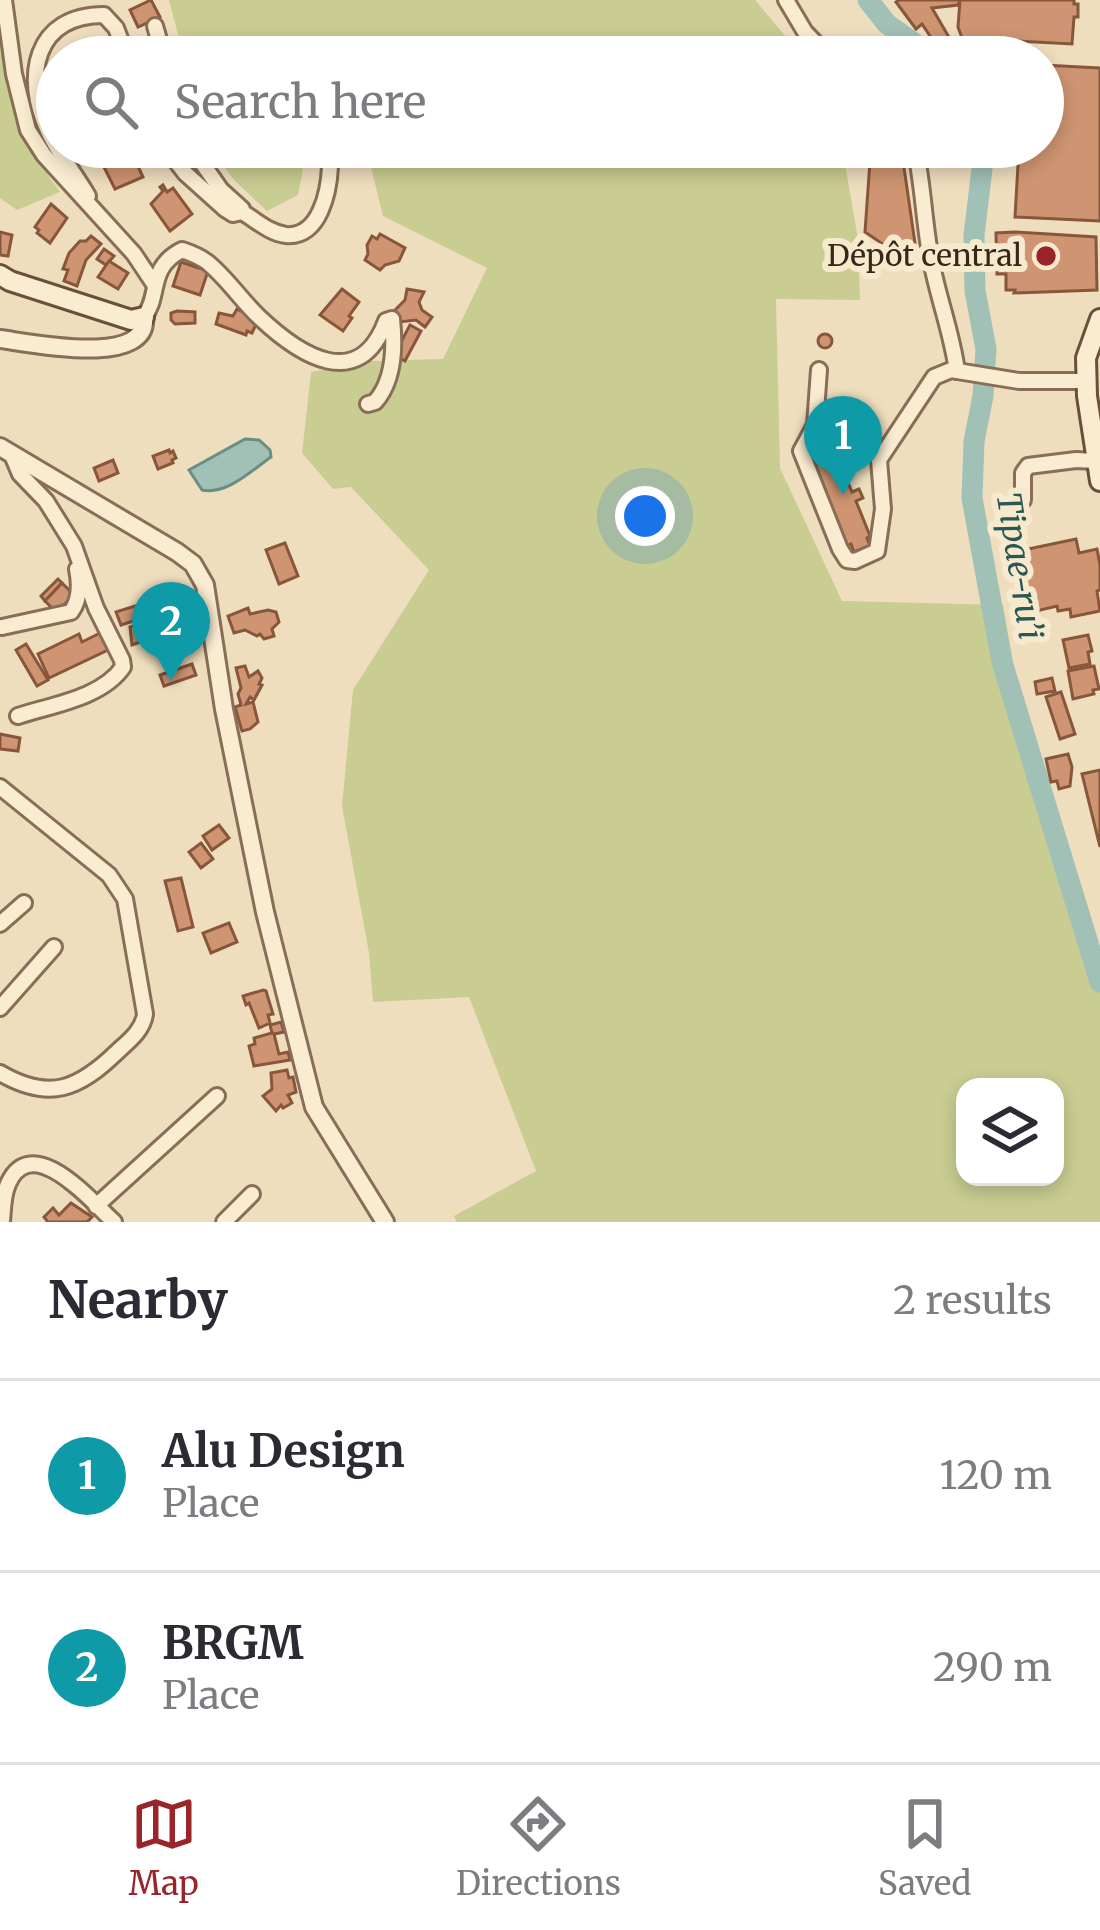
<!DOCTYPE html>
<html lang="en">
<head>
<meta charset="utf-8">
<style>
	:root { --surface:#fff; --page:#f7f7f7; --text:#2b2b33; --muted:#7c7c81; --line:#e1e1e2; --accent:#99242a }
	body { margin:0; font-family:Merriweather,serif; background:var(--page); color:var(--text) }
	.controls { position:absolute; right:36px; bottom:36px; display:grid; overflow:hidden; border-radius:24px; box-shadow:0 6px 18px #0003 }
	.controls button { width:108px; height:108px; display:grid; place-items:center; padding:0; border:0; border-bottom:3px solid var(--line); background:var(--surface); color:var(--text); font:60px sans-serif }
	.you { position:absolute; left:645px; top:516px; width:42px; height:42px; margin:-30px; border:9px solid #fff; border-radius:50%; background:#1a73e8; box-shadow:0 0 0 18px #1a73e833 }
	.badge { display:grid; place-items:center; width:78px; height:78px; border-radius:50%; background:var(--accent); color:#fff; font-size:39px; font-weight:700 }
	.pin { position:absolute; translate:-50% -99px; filter:drop-shadow(0 3px 6px #0008) }
	.pin::after { content:''; position:absolute; top:63px; width:42px; height:36px; background:inherit; clip-path:polygon(0 0,100% 0,50% 100%) }
	.list { margin:0; padding:0; list-style:none }
	h2 { display:flex; justify-content:space-between; align-items:center; height:156px; margin:0; padding:0 48px; font-size:51px }
	h2 small { font-size:39px; font-weight:400; color:var(--muted) }
	.list li { display:grid; grid-template-columns:78px 1fr auto; gap:36px; align-items:center; box-sizing:border-box; height:192px; padding:0 48px; border-top:3px solid var(--line) }
	.list b { display:block; font-size:45px; white-space:nowrap }
	.list p { margin:0; font-size:39px; white-space:nowrap; color:var(--muted) }
	.list em { font-size:39px; font-style:normal; color:var(--muted) }
	.icon { flex:none; width:66px; height:66px; fill:none; stroke:currentColor; stroke-width:2; stroke-linecap:round; stroke-linejoin:round }
	.map { position:relative; flex:none; width:1100px; height:1222px; overflow:hidden }
	.search { position:absolute; background:var(--surface); box-shadow:0 6px 18px #0003; left:36px; right:36px; top:36px; height:132px; display:flex; align-items:center; gap:30px; box-sizing:border-box; padding:0 42px; border-radius:66px; color:var(--muted); font-size:45px }
	.sheet { height:540px; background:var(--surface) }
	nav { display:flex; justify-content:space-around; align-items:center; box-sizing:border-box; height:168px; border-top:3px solid var(--line); background:var(--surface); font-size:33px; color:var(--muted) }
	nav a { display:grid; justify-items:center; gap:6px }
	nav .on { color:var(--accent) }
	.map>svg:first-child { display:block }
</style>
</head>
<body>
<div class="map">
<svg width="1100" height="1222" viewBox="0 0 1100 1222">
	<rect width="100%" height="100%" fill="#efdebe"/>
	<!-- green -->
	<g fill="#c9cd92" fill-rule="evenodd">
		<path d="M169,0H755L803,57H184Z"/>
		<path d="M0,42L21,137L60,192L17,210L0,198Z"/>
		<path d="M209,147H307L298,195L267,211L234,180Z"/>
		<path d="M366,147H842L858,239L860,300L776,299L780,468L842,601L1003,605L1026,734L1100,952V1222H457L454,1216L536,1171L469,997L373,1002L369,953L342,806L353,690L429,570L351,487L333,489L302,453L311,372L369,361L443,359L487,268L383,216ZM965,1087H1055V1177H965Z"/>
	</g>
	<!-- water -->
	<path fill="#a1c1b6" stroke="#698e83" stroke-width="3" d="M245,439L259,440L270,450L271,457C251,471 227,495 202,490L189,470Z"/>
	<g fill="none" stroke-linecap="round" stroke-linejoin="round">
		<!-- river -->
		<g stroke="#a1c1b6" stroke-width="21">
			<path d="M868,0L887,24L934,57"/>
			<path d="M981,147L982,169L974,235L975,291L986,349L983,396L974,441L972,498L1002,662L1100,982"/>
		</g>
	</g>
	<!-- building -->
	<g fill="#cf9572" stroke="#88563b" stroke-width="3">
		<path d="M151,0L160,17L138,27L130,10Z"/>
		<path d="M899,0H960L958,5L932,8L950,39L941,44L938,40L934,42L922,24L916,29L896,2Z"/>
		<path d="M960,0H1074V4H1078V17H1074L1072,44L962,38L958,27Z"/>
		<path d="M88,46L93,57H65L64,55Z"/>
		<path d="M1043,65L1100,68V221L1015,217L1019,147H1043Z"/>
		<path d="M86,147H109L111,153L120,149L119,147H129L143,177L115,189L100,159L93,162Z"/>
		<path d="M321,147H347L344,159L320,153Z"/>
		<path d="M871,147H901L915,243L887,247L865,232Z"/>
		<path d="M163,185L167,192L173,188L192,214L170,231L151,204L163,191L160,187Z"/>
		<path d="M51,204L67,218L50,243L37,233L39,230L35,227Z"/>
		<path d="M0,232L12,235L8,256L0,255Z"/>
		<path d="M1015,232L1096,237L1097,290L1014,293L1015,290H1006V274H997L996,233Z"/>
		<path d="M380,234L405,248L399,261L385,265L380,270L365,260L368,254L367,245L372,236L377,239Z"/>
		<path d="M91,236L101,244L86,260L77,286L64,281L68,270L63,269L69,253L80,241H86Z"/>
		<path d="M104,249L114,256L106,265L97,259Z"/>
		<path d="M109,261L128,273L118,289L98,277Z"/>
		<path d="M181,262L208,271L200,295L173,286Z"/>
		<path d="M342,289L359,302L349,316L352,318L343,331L320,315Z"/>
		<path d="M407,289L424,292L419,302L422,310L432,317L425,327L416,320L399,322L394,311L405,300Z"/>
		<path d="M237,309L258,320L252,333L247,331L246,335L216,324L219,313L233,316Z"/>
		<path d="M177,311L195,312V323L175,324L171,320V313Z"/>
		<path d="M410,325L421,331L405,361L394,355Z"/>
		<circle cx="825" cy="341" r="7"/>
		<path d="M830,441L852,492L859,489L863,498L856,501L870,536L867,538L870,546L854,552L851,544L847,546L807,451Z"/>
		<path d="M169,450L170,453L173,451L176,458L172,460L173,463L158,469L153,456Z"/>
		<path d="M113,460L118,473L99,481L94,468Z"/>
		<path d="M1076,539L1079,553L1097,549L1100,565V590L1097,591L1100,611L1071,617L1070,609L1058,611L1057,606L1028,613L1014,552Z"/>
		<path d="M285,543L298,576L279,584L266,550Z"/>
		<path d="M58,579L62,583L45,601L41,596Z"/>
		<path d="M62,583L74,595L56,612L45,601Z"/>
		<path d="M154,600L161,616L193,604L197,618L145,636L146,640L132,645L130,627L156,618L154,614L121,625L116,612Z"/>
		<path d="M248,608L250,614L268,610L276,612L279,622L272,629L274,636L264,639L260,634L257,636L245,630L234,633L228,616Z"/>
		<path d="M102,632L110,649L49,678L38,654L79,634L82,642Z"/>
		<path d="M1088,635L1092,651L1088,652L1090,664L1069,668L1063,640Z"/>
		<path d="M26,644L48,680L37,686L16,650Z"/>
		<path d="M192,664L196,675L164,686L160,675Z"/>
		<path d="M245,666L249,677L258,671L262,678L259,684L262,685L254,700L250,697L246,704L253,702L258,722L250,729L242,731L235,707L241,705L238,694L241,688L236,668Z"/>
		<path d="M1094,666L1099,689L1093,690L1094,694L1073,699L1068,671Z"/>
		<path d="M1052,678L1055,691L1037,694L1035,682Z"/>
		<path d="M1061,692L1075,734L1060,739L1046,697Z"/>
		<path d="M0,734L20,738L18,751L0,749Z"/>
		<path d="M1068,754L1072,767L1070,786L1059,789L1057,781L1051,782L1046,759Z"/>
		<path d="M1100,770V847L1082,774Z"/>
		<path d="M219,825L229,838L212,850L203,836Z"/>
		<path d="M201,843L213,859L201,868L189,852Z"/>
		<path d="M181,878L193,927L178,931L165,881Z"/>
		<path d="M229,923L237,942L211,953L203,933Z"/>
		<path d="M263,990L266,991L273,1014L268,1015L270,1023L259,1028L249,1003L246,1005L243,996Z"/>
		<path d="M281,1022L284,1032L274,1034L279,1054L288,1052L290,1060L254,1066L249,1046L255,1044L254,1038L272,1033L270,1025Z"/>
		<path d="M287,1070L289,1078L293,1077L296,1092L288,1095L292,1103L283,1108L281,1105L276,1111L263,1096L272,1089L271,1073Z"/>
		<path d="M71,1203L92,1217L87,1222H48L44,1217L53,1208L59,1215Z"/>
	</g>
	<g fill="none" stroke-linecap="round" stroke-linejoin="round">
		<defs>
			<g id="minor">
				<path d="M4,0L14,74L28,130L44,155L134,254L154,284"/>
				<path d="M786,0L805,32L829,57"/>
				<path d="M155,26L164,57"/>
				<path d="M165,147L185,173L225,209L233,214L242,212V209L221,190L191,147"/>
				<path d="M915,147C923,184 924,223 931,260C938,298 952,333 957,371"/>
				<path d="M88,196C75,174 59,154 48,131C23,77 34,15 104,15L116,28L127,57"/>
				<path d="M242,212C256,220 269,233 286,235C320,238 329,191 330,166"/>
				<path d="M144,317C161,295 147,268 182,250C191,253 199,256 207,262C227,278 241,300 259,317C299,355 359,394 386,321L392,319C395,347 394,381 375,402L368,404"/>
				<path d="M819,370L815,425L801,451L840,549L847,560L855,561L877,551L883,509L879,460L934,377L951,370L1019,381H1086"/>
				<path d="M12,455L20,474L46,501L74,546L96,608L122,660L123,667C102,698 51,705 18,716"/>
				<path d="M1023,500V473L1028,466L1076,460L1095,461"/>
				<path d="M2,627L71,612C80,600 80,584 77,569"/>
				<path d="M0,787L109,875L125,899L145,1014C143,1030 129,1041 118,1051C79,1089 50,1102 0,1073"/>
				<path d="M0,924L24,903"/>
				<path d="M0,1008L54,947"/>
				<path d="M96,1206L217,1096"/>
				<path d="M2,1222C3,1210 3,1195 8,1184C32,1130 92,1202 114,1222"/>
				<path d="M224,1222L252,1194"/>
			</g>
			<g id="tertiary">
				<path d="M0,339C31,343 149,368 144,317"/>
				<path d="M0,447L177,552L193,564L205,585L224,709L265,912L314,1107L385,1222"/>
			</g>
			<g id="secondary">
				<path d="M0,275L10,281L131,320L144,317"/>
				<path d="M1100,319L1086,358L1087,396L1100,481"/>
			</g>
		</defs>
		<!-- minor casing -->
		<use href="#minor" stroke="#886e56" stroke-width="20"/>
		<!-- tertiary casing -->
		<use href="#tertiary" stroke="#886e56" stroke-width="22"/>
		<!-- secondary casing -->
		<use href="#secondary" stroke="#6a5039" stroke-width="24"/>
		<!-- minor -->
		<use href="#minor" stroke="#faecd1" stroke-width="14"/>
		<!-- tertiary -->
		<use href="#tertiary" stroke="#faecd1" stroke-width="16"/>
		<!-- secondary -->
		<use href="#secondary" stroke="#faecd1" stroke-width="18"/>
	</g>
	<!-- markers -->
	<circle fill="#99242a" stroke="#f7e9ce" stroke-width="4.5" cx="1046" cy="256" r="12"/>
	<g text-anchor="middle" stroke-width="12" stroke-linejoin="round" paint-order="stroke">
		<!-- poi labels -->
		<g font-size="30" fill="#37271b" stroke="#f7e9ce" text-anchor="end">
			<text x="1022" y="266">Dépôt central</text>
		</g>
		<!-- water labels -->
		<g font-size="33" font-style="italic" fill="#2a5752" stroke="#f7e9ce">
			<text transform="translate(1020 566) rotate(81)" y="12">Tipae-ru’i</text>
		</g>
	</g>
</svg>
<div class="controls">
<button><svg class="icon" aria-label="layers" viewBox="0 0 24 24"><path d="M12 4l9 5-9 5-9-5zM3 14l9 5 9-5"/></svg></button>
</div>
<div class="you"></div>
<div class="pin badge" style="left:843px;top:495px;background:#0f9aa8">1</div>
<div class="pin badge" style="left:171px;top:681px;background:#0f9aa8">2</div>
<div class="search"><svg class="icon" aria-label="search" viewBox="0 0 24 24"><circle cx="10" cy="10" r="6"/><path d="M15 15l6 6"/></svg>Search here</div>
</div>
<section class="sheet">
<h2>Nearby<small>2 results</small></h2>
<ul class="list">
<li><span class="badge" style="background:#0f9aa8">1</span><div><b>Alu Design</b><p>Place</p></div><em>120 m</em></li>
<li><span class="badge" style="background:#0f9aa8">2</span><div><b>BRGM</b><p>Place</p></div><em>290 m</em></li>
</ul>
</section>
<nav>
<a class="on"><svg class="icon" aria-label="map" viewBox="0 0 24 24"><path d="M3 6l6-2 6 2 6-2v14l-6 2-6-2-6 2zM9 4v14M15 6v14"/></svg>Map</a>
<a><svg class="icon" aria-label="directions" viewBox="0 0 24 24"><path d="M12 3l9 9-9 9-9-9zM9 14v-3h6M13 9l2 2-2 2"/></svg>Directions</a>
<a><svg class="icon" aria-label="saved" viewBox="0 0 24 24"><path d="M7 4h10v16l-5-4-5 4z"/></svg>Saved</a>
</nav>
</body>
</html>
